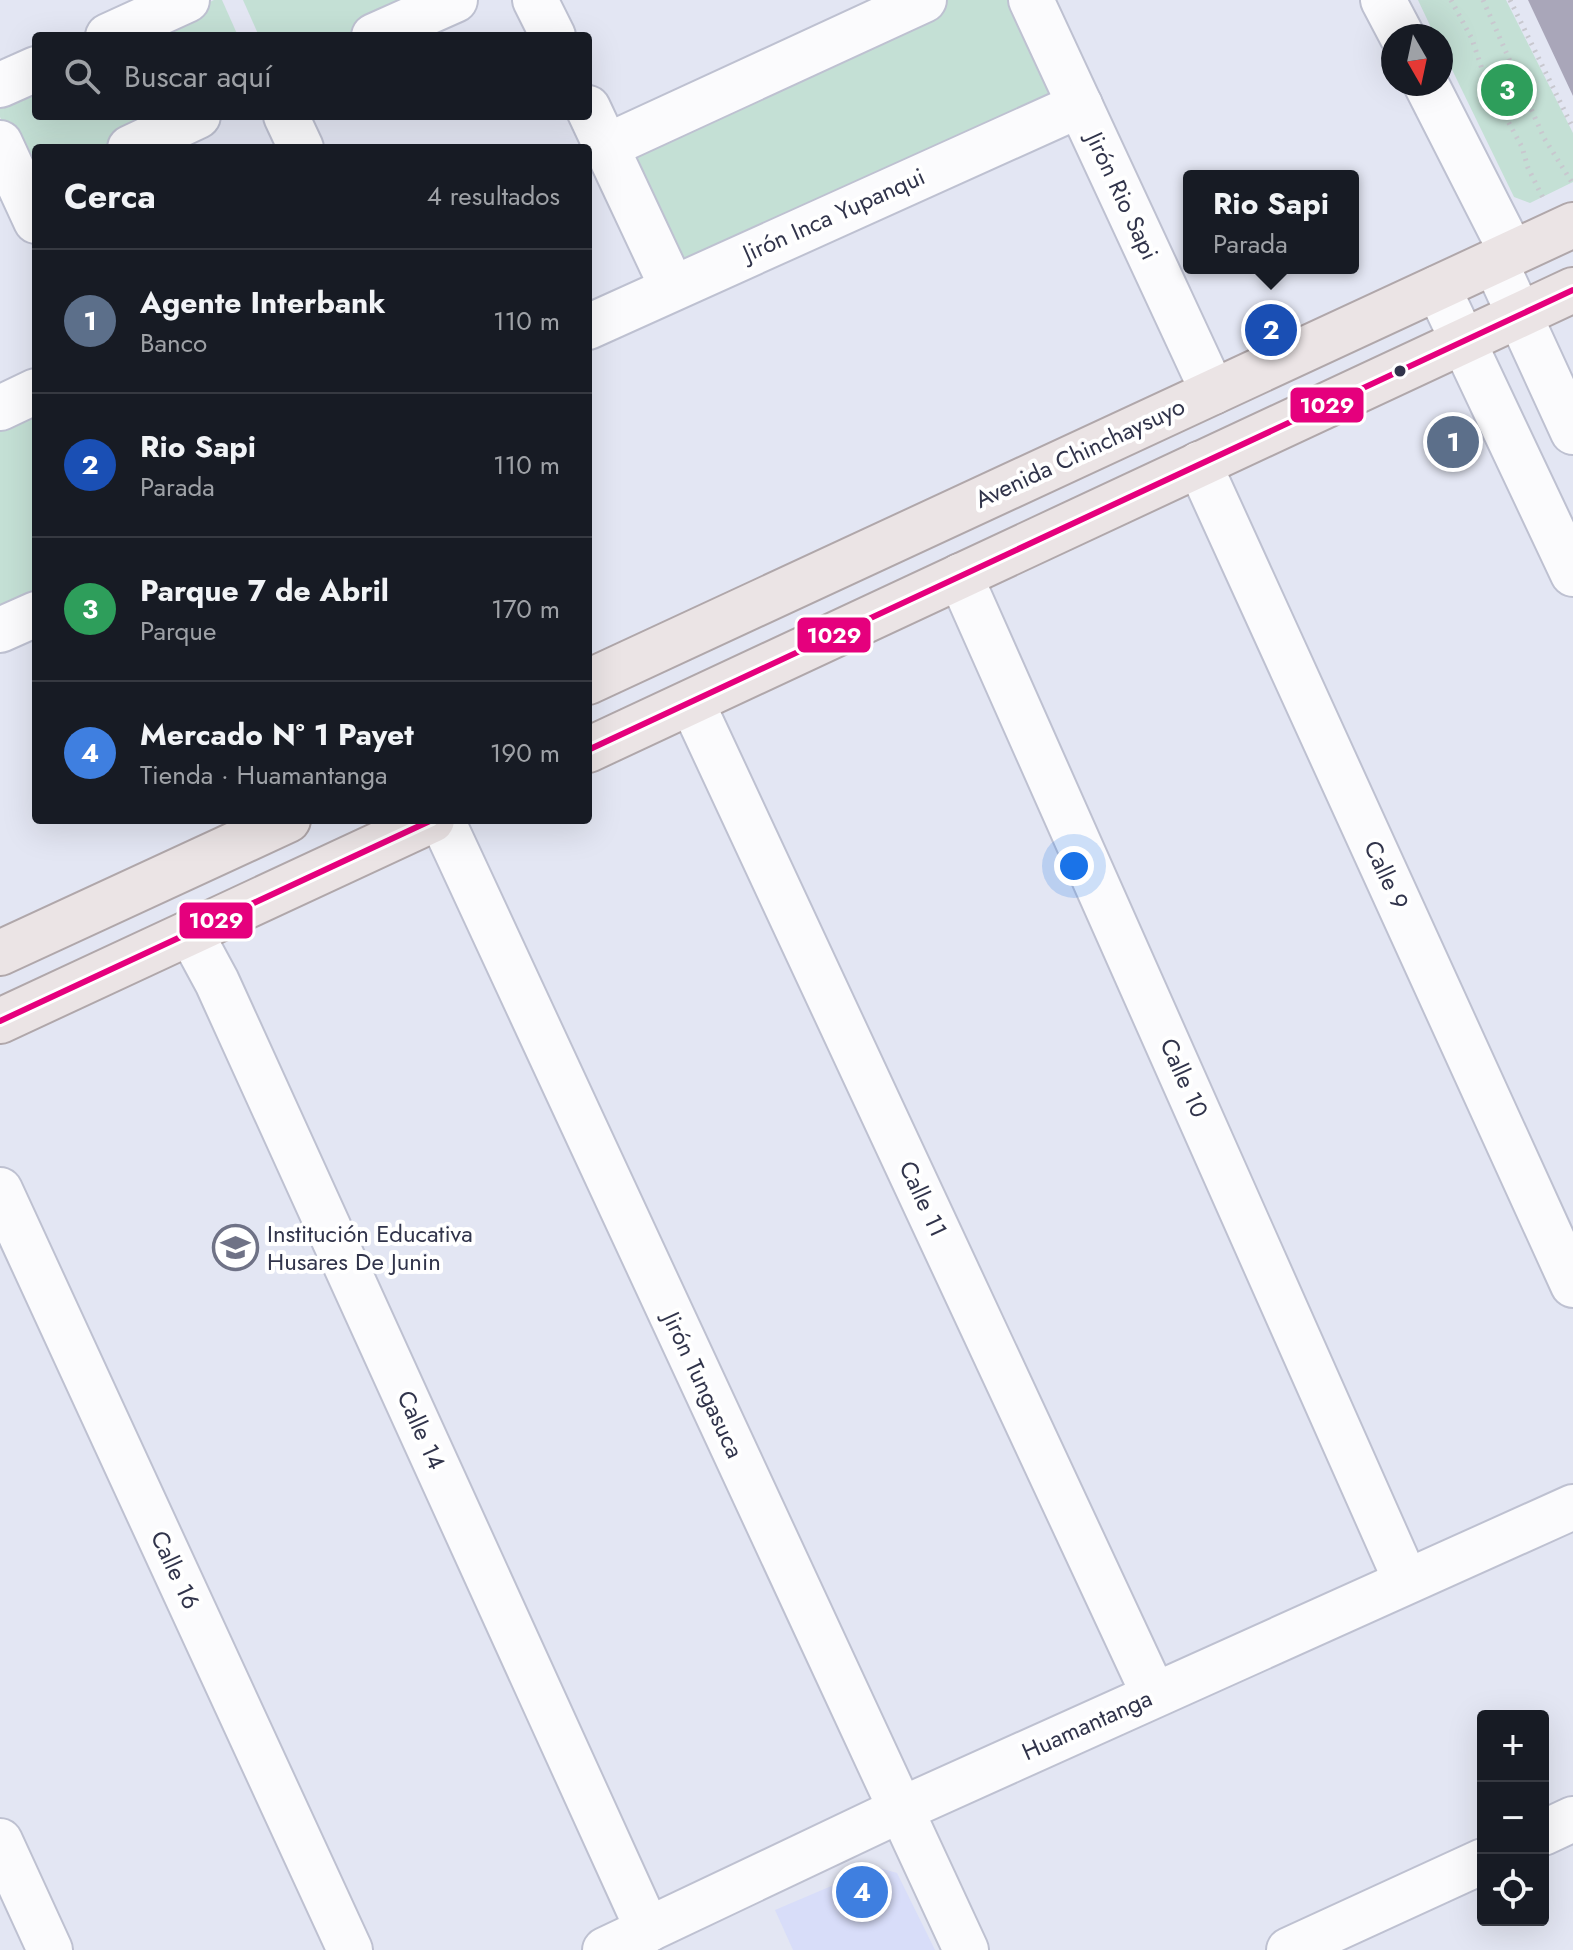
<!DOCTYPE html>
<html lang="es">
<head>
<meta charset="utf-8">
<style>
	:root { --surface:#171b24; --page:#242831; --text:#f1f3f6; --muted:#9ea1a6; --line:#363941; --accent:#ea580c }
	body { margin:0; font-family:Jost,sans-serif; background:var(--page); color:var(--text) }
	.controls { position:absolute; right:24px; bottom:24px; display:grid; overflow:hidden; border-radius:8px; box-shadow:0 8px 32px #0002 }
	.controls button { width:72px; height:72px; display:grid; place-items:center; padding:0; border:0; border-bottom:2px solid var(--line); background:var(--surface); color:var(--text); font:40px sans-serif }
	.compass { position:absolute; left:1381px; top:24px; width:72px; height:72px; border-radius:50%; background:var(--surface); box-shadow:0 8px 32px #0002; rotate:171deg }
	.you { position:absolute; left:1074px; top:866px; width:28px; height:28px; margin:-20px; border:6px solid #fff; border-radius:50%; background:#1a73e8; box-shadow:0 0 0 12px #1a73e833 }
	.badge { display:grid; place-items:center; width:52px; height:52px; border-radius:50%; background:var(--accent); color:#fff; font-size:26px; font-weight:700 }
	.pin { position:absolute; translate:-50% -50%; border:4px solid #fff; box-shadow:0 2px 8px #0006 }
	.popup { position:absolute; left:1183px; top:170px; width:176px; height:104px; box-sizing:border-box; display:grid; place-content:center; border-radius:8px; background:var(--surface); filter:drop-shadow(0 2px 6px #0005); font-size:26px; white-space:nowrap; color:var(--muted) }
	.popup b { font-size:30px; color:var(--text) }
	.popup::after { content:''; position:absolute; left:50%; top:100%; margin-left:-16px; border:16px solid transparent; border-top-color:var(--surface) }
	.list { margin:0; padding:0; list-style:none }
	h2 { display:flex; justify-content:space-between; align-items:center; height:104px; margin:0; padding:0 32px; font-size:34px }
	h2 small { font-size:26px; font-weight:400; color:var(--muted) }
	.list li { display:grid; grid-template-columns:52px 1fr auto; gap:24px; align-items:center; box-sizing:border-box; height:144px; padding:0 32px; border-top:2px solid var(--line) }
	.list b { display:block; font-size:30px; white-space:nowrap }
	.list p { margin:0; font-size:26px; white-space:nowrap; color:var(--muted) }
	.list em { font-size:26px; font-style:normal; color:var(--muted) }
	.icon { flex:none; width:44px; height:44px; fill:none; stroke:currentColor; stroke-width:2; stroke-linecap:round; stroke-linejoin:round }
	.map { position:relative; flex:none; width:1573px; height:1950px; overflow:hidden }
	.search { position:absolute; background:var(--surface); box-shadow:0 8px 32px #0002; left:32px; top:32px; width:560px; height:88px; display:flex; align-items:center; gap:20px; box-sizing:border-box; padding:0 28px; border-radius:8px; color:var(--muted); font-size:30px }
	.panel { position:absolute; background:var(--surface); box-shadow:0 8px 32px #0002; left:32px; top:144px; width:560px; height:680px; border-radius:8px }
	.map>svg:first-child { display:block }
</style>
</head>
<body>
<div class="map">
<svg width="1573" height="1950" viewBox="0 0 1573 1950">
	<rect width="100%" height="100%" fill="#e3e6f3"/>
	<!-- built -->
	<path fill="#d8ddf9" d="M876,1867L897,1873L935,1950H793L775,1910Z"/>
	<!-- green -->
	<g fill="#c4e0d5">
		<path d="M214,0H222L238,36H137Z"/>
		<path d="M243,0H427L345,36H259Z"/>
		<path d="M947,0H1019L1067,102L677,276L618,151Z"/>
		<path d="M1418,0H1506L1573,133V182L1530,203L1514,197L1441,47V36H1435Z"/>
		<path d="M36,83V116H174L107,148H36V182L31,184L0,117V100Z"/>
		<path d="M36,405V598L0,615V422Z"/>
	</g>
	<!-- building -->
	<path fill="#a9a6b9" d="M1528,0H1573V96Z"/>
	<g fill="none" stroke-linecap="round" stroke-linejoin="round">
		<defs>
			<g id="minor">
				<path d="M535,0L553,36"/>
				<path d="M1031,0L1213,392"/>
				<path d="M1383,0L1402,36"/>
				<path d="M108,36L187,0"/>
				<path d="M374,36L455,0"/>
				<path d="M1426,84L1512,253"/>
				<path d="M0,85L36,69"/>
				<path d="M588,108L672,287"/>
				<path d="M286,116L301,148"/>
				<path d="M0,143L36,221"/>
				<path d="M607,146L924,0"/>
				<path d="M130,148L198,116"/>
				<path d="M1495,262L1573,432"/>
				<path d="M1438,288L1573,574"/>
				<path d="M588,327L1080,105"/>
				<path d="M0,408L36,391"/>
				<path d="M1199,464L1573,1285"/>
				<path d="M960,576L1406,1581"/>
				<path d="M0,630L36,614"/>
				<path d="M692,703L1154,1695"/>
				<path d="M442,820L966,1950"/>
				<path d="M190,932L217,982L648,1930"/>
				<path d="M0,1190L350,1950"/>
				<path d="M1543,1833L1573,1819"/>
				<path d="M0,1841L50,1950"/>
				<path d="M605,1950L900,1810L1573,1507"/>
				<path d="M1289,1950L1483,1861"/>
			</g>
			<g id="major">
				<path d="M588,682L1573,225"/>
				<path d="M588,750L1573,290"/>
				<path d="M0,953L288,820"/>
				<path d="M0,1021L432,820"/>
			</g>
		</defs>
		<!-- minor casing -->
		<use href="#minor" stroke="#bec1d1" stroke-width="48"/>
		<!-- major casing -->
		<use href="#major" stroke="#b0a7aa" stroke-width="48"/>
		<!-- path -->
		<g stroke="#c8c8cf" stroke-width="5" stroke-dasharray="2 6" stroke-linecap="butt">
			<path d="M1451,0L1472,39L1486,81L1522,147L1528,168L1543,198"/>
			<path d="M1483,0L1544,138L1573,184"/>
			<path d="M1510,0L1573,128"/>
		</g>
		<!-- minor -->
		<use href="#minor" stroke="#fbfbfd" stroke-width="44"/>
		<!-- major -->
		<use href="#major" stroke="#ebe4e5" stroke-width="44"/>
		<defs>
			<g id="bus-1">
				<path d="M588,750L1573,290"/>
				<path d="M0,1021L432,820"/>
			</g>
		</defs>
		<!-- bus-1 casing -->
		<use href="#bus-1" stroke="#fff" stroke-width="12"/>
		<!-- bus-1 -->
		<use href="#bus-1" stroke="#e5007d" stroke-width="6"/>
	</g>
	<!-- icons -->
	<defs>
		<symbol id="school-ring" viewBox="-11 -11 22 22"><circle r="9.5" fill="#fff" stroke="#6f7286" stroke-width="1.5"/><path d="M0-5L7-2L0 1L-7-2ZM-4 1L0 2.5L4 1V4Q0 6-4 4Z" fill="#6f7286"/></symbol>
	</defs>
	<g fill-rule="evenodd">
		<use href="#school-ring" x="210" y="1222" width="51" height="51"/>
	</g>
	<!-- markers -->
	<circle fill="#31344b" stroke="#fff" stroke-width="3" cx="1400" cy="371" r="7"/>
	<g text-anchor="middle" stroke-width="8" stroke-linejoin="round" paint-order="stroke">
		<!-- street labels -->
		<g font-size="24" fill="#31344b" stroke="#fff">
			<text transform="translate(1122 196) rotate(65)" y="8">Jirón Rio Sapi</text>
			<text transform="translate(834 215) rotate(-24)" y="8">Jirón Inca Yupanqui</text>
			<text transform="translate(1080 453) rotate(-25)" y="8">Avenida Chinchaysuyo</text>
			<text transform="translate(1386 875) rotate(65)" y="8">Calle 9</text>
			<text transform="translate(1184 1078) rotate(66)" y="8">Calle 10</text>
			<text transform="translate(923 1199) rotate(65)" y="8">Calle 11</text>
			<text transform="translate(703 1385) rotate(65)" y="8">Jirón Tungasuca</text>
			<text transform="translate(421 1430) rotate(66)" y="8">Calle 14</text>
			<text transform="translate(175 1570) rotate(65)" y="8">Calle 16</text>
			<text transform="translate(1087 1725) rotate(-24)" y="8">Huamantanga</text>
		</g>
		<!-- poi labels -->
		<g font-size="24" fill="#31344b" stroke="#fff" text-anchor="start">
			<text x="267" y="1242">Institución Educativa<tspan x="267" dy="28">Husares De Junin</tspan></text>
		</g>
	</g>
	<g stroke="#fff" stroke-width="3">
		<rect x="1289" y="386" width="76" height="38" rx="8" fill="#e5007d"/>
		<rect x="796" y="616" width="76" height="38" rx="8" fill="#e5007d"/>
		<rect x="178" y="901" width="76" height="39" rx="8" fill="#e5007d"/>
	</g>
	<g font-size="22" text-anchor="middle" font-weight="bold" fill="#fff">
		<text x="1327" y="413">1029</text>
		<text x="834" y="643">1029</text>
		<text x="216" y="928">1029</text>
	</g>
</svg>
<div class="controls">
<button>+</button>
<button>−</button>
<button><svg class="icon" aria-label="locate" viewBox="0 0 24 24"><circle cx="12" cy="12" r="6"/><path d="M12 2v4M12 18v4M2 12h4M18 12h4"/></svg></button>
</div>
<svg class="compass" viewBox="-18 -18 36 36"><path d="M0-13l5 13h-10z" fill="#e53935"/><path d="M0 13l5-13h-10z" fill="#9ea1a6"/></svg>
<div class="you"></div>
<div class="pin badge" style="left:1453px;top:442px;background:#5c6f8a">1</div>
<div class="pin badge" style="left:1271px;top:330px;background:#1a4fb4">2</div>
<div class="popup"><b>Rio Sapi</b>Parada</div>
<div class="pin badge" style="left:1507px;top:90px;background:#2e9e5b">3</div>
<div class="pin badge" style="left:862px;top:1892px;background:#3f7fe0">4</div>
<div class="search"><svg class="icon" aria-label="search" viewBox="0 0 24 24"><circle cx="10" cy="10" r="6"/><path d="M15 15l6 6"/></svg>Buscar aquí</div>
<section class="panel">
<h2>Cerca<small>4 resultados</small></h2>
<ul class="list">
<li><span class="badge" style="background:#5c6f8a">1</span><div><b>Agente Interbank</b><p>Banco</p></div><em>110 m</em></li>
<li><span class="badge" style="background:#1a4fb4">2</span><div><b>Rio Sapi</b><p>Parada</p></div><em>110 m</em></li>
<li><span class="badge" style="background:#2e9e5b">3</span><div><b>Parque 7 de Abril</b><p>Parque</p></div><em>170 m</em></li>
<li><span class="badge" style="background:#3f7fe0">4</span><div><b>Mercado N° 1 Payet</b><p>Tienda · Huamantanga</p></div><em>190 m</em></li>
</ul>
</section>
</div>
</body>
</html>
